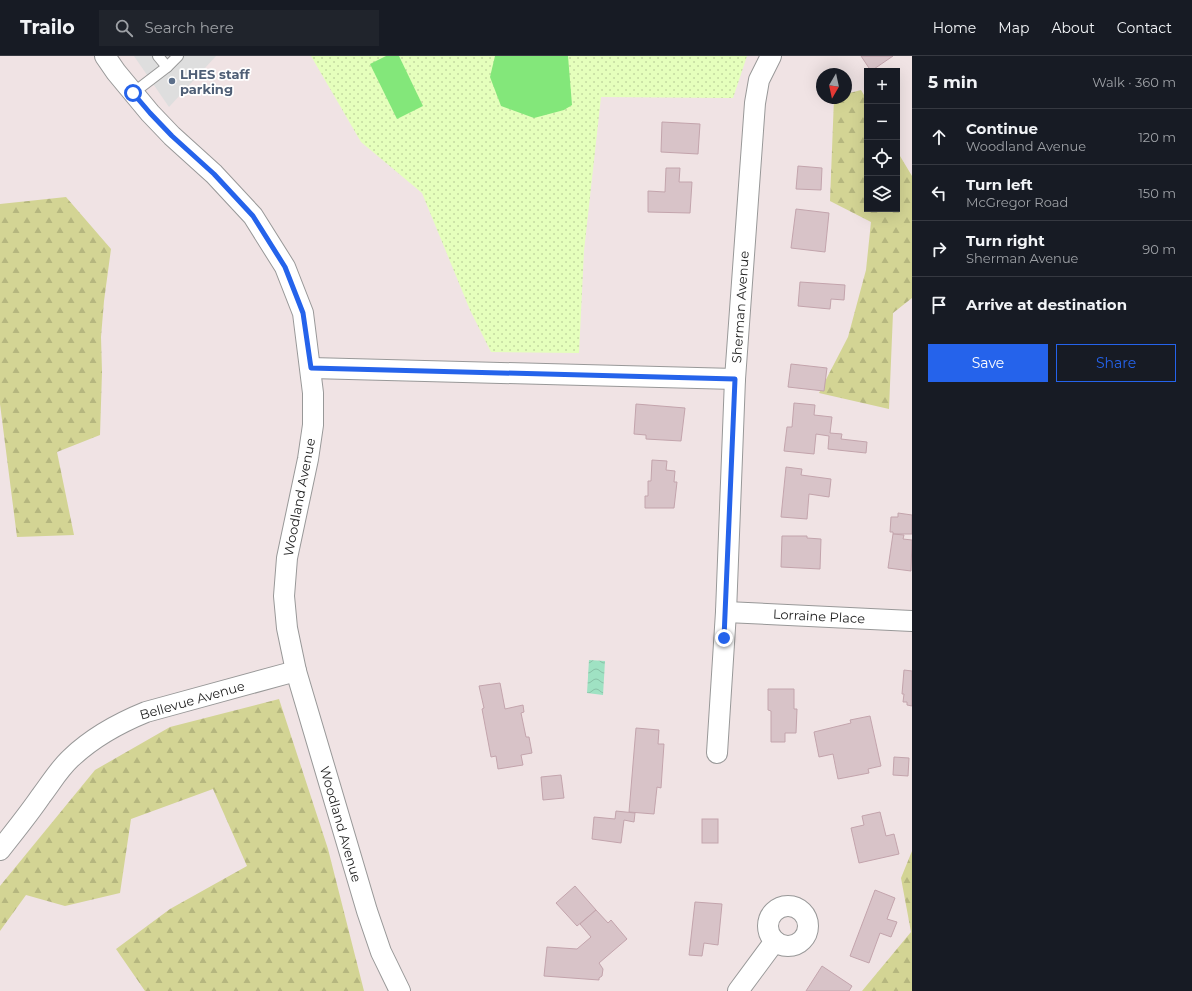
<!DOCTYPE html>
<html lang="en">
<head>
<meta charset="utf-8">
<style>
	:root { --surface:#171b24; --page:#20242c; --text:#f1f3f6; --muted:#9ea1a6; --line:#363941; --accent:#2563eb }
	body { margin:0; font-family:Montserrat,sans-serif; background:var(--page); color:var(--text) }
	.controls { position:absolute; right:12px; top:12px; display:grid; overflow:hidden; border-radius:0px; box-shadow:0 4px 16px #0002 }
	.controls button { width:36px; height:36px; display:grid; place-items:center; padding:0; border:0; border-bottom:1px solid var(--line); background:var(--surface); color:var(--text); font:20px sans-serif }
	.compass { position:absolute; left:816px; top:12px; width:36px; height:36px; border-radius:50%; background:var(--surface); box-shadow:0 4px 16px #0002; rotate:189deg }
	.stop { position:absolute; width:12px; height:12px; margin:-9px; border:3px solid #2563eb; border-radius:50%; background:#fff }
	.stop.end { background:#2563eb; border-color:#fff; box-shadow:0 1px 4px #0008 }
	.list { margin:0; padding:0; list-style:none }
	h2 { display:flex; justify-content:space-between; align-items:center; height:52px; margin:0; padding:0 16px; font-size:17px }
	h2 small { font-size:13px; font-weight:400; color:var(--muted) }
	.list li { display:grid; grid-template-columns:26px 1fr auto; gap:12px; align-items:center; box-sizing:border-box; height:56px; padding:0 16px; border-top:1px solid var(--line) }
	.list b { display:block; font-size:15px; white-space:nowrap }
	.list p { margin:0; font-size:13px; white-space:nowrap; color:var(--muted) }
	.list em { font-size:13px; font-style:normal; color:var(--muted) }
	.actions { display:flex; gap:8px; padding:12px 16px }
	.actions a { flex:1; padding:9px 0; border:1px solid var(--accent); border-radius:0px; text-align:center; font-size:14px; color:var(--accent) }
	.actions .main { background:var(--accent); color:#fff }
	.icon { flex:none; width:22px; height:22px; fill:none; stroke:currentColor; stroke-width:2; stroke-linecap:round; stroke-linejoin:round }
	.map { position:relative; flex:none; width:912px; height:935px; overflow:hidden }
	header { display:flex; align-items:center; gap:24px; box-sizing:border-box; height:56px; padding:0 20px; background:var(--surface); border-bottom:1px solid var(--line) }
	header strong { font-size:19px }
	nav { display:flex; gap:22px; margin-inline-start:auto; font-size:14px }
	.search { width:280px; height:36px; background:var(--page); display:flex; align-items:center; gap:10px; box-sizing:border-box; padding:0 14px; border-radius:0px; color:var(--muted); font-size:15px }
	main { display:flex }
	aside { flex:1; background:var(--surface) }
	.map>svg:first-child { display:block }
</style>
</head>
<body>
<header>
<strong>Trailo</strong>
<div class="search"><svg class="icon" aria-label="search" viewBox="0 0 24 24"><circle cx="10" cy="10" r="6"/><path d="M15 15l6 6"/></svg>Search here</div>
<nav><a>Home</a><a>Map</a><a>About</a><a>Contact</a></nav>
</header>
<main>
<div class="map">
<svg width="912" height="935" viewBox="0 0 912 935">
	<defs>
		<pattern id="forest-firs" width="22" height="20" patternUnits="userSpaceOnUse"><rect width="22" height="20" fill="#d3d494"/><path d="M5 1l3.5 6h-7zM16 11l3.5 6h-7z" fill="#b5b67f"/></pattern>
		<pattern id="park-dots" width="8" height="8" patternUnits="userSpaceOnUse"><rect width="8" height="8" fill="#e5ffbc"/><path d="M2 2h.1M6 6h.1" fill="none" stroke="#c4daa1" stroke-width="1.8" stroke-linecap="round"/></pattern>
		<pattern id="water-waves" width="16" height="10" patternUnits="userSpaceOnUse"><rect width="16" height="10" fill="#9fe2c3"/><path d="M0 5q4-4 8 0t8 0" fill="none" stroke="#88c1a7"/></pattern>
	</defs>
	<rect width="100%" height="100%" fill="#f0e3e4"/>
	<!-- forest -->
	<g fill="url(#forest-firs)">
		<path d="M861,34L867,44V153H897V95L912,120V242L893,257L889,353L819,337L848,281L866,214L871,166L830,145L834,42H846V38Z"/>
		<path d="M66,141L111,193L104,245L101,281L102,316L100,379L57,396L74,479L17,481L0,348V148Z"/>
		<path d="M279,643L328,793L364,935H145L116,893L170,853L247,810L213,733L131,763L120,837L65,850L26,839L0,875V830L95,714L170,671Z"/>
		<path d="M912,795V935H862L911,876L901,822Z"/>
	</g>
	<!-- park -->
	<path fill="url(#park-dots)" d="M311,0H747L733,42L601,41L584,195L579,297L491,296L470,254L422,137L361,86Z"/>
	<!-- pitch -->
	<g fill="#83e77a">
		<path d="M386,0H399L423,50L397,63L370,8Z"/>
		<path d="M495,0H568L572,49L564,54L534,62L501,50L490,21Z"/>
	</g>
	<!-- parking -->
	<path fill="#dedede" d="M134,0H216L169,51Z"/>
	<!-- water -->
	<path fill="url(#water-waves)" d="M589,604L605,605L603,639L587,637Z"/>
	<!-- building -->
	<g fill="#d8c3c8" stroke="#c3a4ac">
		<path d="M861,0H893L871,15Z"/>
		<path d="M662,66L700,68L698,98L661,96Z"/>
		<path d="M798,110L822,112L821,134L796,133Z"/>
		<path d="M666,112H680L679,126H692L690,157L648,156V135L665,136Z"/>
		<path d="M796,153L829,157L825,196L791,192Z"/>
		<path d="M800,226L845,229L844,244L831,243L830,253L798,250Z"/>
		<path d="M791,308L827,312L824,335L788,331Z"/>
		<path d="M794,347L815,349L814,359L832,361L830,377L842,378L841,383L867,386L866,397L828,393L829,380L816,378L814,398L784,395L787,371H792Z"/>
		<path d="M636,348L685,352L681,385L646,383V379L634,378Z"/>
		<path d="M652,404L667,405L666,414L675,415L674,426H677L674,452H645V440H648V425H651Z"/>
		<path d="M786,411L802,413L801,419L831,423L829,441L809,438L807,463L781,461Z"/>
		<path d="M898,457L912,459V478H893V476H890L891,461H898Z"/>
		<path d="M893,478L904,479L903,483L912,484L911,515L888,512Z"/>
		<path d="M782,480H807V482L821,483L820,513L781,511Z"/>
		<path d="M904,614L912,615V650L907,649V646H903L904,638H902Z"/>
		<path d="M500,627L505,653L523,649L524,656L521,657L526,681H529L532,697L521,699L523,709L498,713L496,700L491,701L482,653L484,652L479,630Z"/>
		<path d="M768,633H794V653H797L796,677H785V686H771V655L768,654Z"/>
		<path d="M870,660L881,710L868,713L869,717L838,723L833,698L819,701L814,676L851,667L850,664Z"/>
		<path d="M636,672L659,674L658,688H664L661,732L657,731L654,758L629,756Z"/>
		<path d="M894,701L909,702L908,720L893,719Z"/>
		<path d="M561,719L564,742L543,744L541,721Z"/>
		<path d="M616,755L635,757L634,766L624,764L621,787L592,783L594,761L615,763Z"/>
		<path d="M880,756L886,780L894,778L899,798L859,807L851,772L864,769L862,760Z"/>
		<rect x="702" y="763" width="16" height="24"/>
		<path d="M575,830L596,854L577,870L556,847Z"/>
		<path d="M875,834L895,842L887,863L897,866L891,881L880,877L869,907L850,900Z"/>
		<path d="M695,846L722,848L718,889L704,887L702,900L689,899Z"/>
		<path d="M596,854L608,867L611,864L627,883L599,907L603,913L602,920L599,922V924L544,920L547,891L577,893L591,881L580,868Z"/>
		<path d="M822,910L852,930L849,935H806Z"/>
	</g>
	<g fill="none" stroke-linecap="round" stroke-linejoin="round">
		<defs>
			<g id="service">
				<path d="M158,0L167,11"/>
				<path d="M133,37L167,11L178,0"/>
			</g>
			<g id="minor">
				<path d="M105,0L116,16L150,57L172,80L214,118L253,160L285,211L303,257L313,337V369L308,403L287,502L284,540L287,572L296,615L367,855L381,896L400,935"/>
				<path d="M311,312L735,323"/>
				<path d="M726,556L912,565"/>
				<path d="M717,697L726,556L735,323L755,47L759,24L771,0"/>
				<path d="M0,794C14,776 28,759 41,740C51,727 59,713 71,702C93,681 119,667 146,656L296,615"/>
				<circle cx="788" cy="870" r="20"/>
				<path d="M738,935L775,885"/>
			</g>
		</defs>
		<!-- service casing -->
		<use href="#service" stroke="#989898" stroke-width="12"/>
		<!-- minor casing -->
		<use href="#minor" stroke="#989898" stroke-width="22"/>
		<!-- service -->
		<use href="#service" stroke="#fff" stroke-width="10"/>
		<!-- minor -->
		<use href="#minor" stroke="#fff" stroke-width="20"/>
	</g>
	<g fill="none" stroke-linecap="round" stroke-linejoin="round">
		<!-- route -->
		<path stroke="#2563eb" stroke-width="5" d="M133,37L150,57L172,80L214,118L253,160L285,211L303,257L311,312L735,323L724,582"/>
	</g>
	<!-- markers -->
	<circle fill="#5c6f8a" stroke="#fff" stroke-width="1.5" cx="172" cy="25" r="4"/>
	<g text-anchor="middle" stroke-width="3.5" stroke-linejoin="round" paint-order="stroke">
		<!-- service labels -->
		<g font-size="13" font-weight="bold" fill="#4e5e75" stroke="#fff" text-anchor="start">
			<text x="180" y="23">LHES staff<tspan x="180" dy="15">parking</tspan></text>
		</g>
		<!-- street labels -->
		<g font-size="13" fill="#1e1e1e" stroke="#fff">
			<text transform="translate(740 251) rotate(-86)" y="5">Sherman Avenue</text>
			<text transform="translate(299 441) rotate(-79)" y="5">Woodland Avenue</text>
			<text transform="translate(819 560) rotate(3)" y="5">Lorraine Place</text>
			<text transform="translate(192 644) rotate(-16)" y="5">Bellevue Avenue</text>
			<text transform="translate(341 768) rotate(74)" y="5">Woodland Avenue</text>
		</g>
	</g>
</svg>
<div class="controls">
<button>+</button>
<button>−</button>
<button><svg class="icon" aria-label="locate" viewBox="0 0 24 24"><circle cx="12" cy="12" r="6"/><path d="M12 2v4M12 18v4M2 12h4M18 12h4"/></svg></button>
<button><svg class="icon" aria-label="layers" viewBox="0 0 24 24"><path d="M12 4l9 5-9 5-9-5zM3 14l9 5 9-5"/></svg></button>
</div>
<svg class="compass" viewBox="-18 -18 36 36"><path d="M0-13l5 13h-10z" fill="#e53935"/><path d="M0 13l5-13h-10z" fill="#9ea1a6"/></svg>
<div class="stop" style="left:133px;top:37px"></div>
<div class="stop end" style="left:724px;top:582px"></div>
</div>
<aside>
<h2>5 min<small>Walk · 360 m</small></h2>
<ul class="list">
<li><svg class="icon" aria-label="ahead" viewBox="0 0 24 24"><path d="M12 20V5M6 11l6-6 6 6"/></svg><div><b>Continue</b><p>Woodland Avenue</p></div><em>120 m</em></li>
<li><svg class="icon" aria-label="left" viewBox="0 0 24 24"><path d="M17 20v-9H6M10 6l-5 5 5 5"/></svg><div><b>Turn left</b><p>McGregor Road</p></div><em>150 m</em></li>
<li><svg class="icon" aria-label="right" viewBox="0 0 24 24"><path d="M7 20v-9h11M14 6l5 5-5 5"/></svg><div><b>Turn right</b><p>Sherman Avenue</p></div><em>90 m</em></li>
<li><svg class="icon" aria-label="arrive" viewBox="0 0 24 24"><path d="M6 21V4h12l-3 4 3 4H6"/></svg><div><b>Arrive at destination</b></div></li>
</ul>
<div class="actions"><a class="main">Save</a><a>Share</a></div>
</aside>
</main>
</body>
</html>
